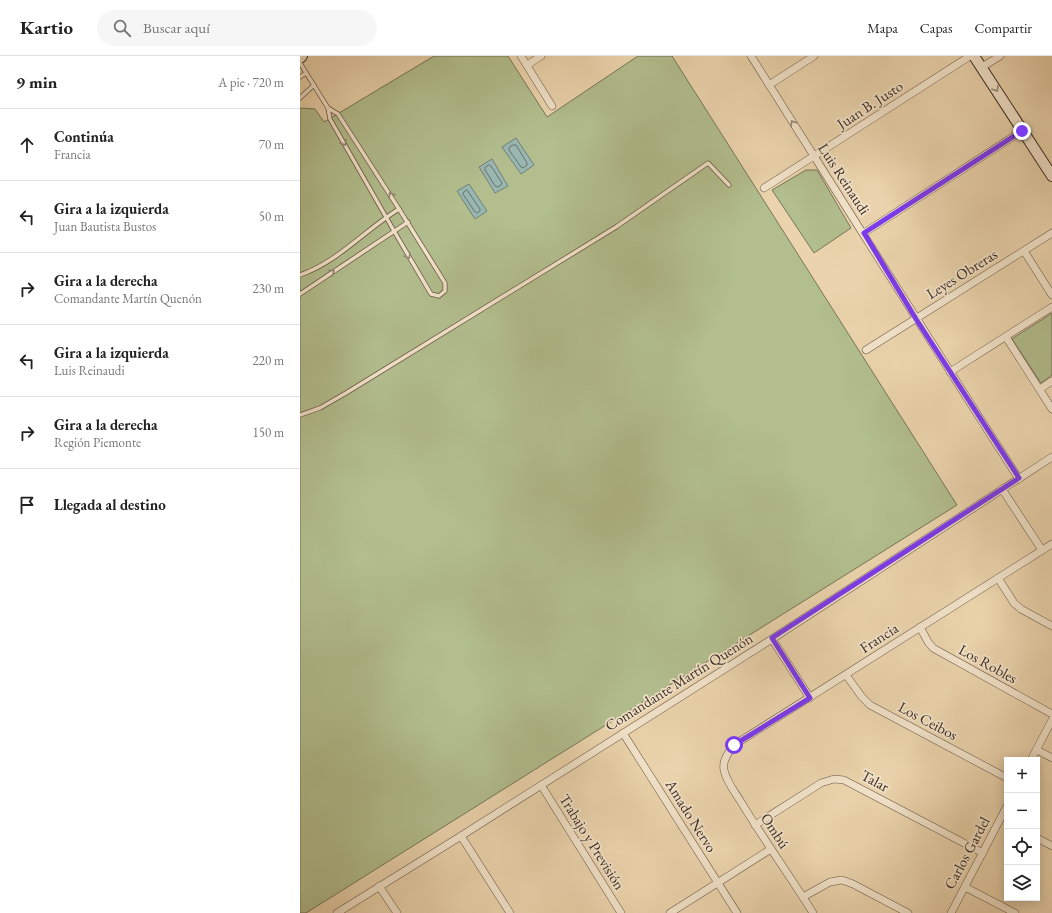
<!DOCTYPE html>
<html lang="es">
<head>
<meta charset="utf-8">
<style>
	:root { --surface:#fff; --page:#f6f6f6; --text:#222; --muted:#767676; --line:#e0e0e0 }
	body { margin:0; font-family:"EB Garamond",serif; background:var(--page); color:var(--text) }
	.controls { position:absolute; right:12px; bottom:12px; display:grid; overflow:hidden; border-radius:0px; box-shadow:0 2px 10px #0003 }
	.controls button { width:36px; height:36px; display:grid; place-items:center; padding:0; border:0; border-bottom:1px solid var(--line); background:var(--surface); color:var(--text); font:20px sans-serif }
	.stop { position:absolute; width:12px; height:12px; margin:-9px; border:3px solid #7c3aed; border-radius:50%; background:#fff }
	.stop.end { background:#7c3aed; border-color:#fff; box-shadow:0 1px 4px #0008 }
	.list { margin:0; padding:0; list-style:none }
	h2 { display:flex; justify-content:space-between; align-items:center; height:52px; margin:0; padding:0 16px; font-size:17px }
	h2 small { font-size:13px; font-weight:400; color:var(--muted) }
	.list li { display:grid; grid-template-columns:26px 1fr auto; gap:12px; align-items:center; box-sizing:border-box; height:72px; padding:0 16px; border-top:1px solid var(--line) }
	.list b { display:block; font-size:15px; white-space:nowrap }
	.list p { margin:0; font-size:13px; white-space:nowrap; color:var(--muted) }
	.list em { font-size:13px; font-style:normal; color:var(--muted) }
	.icon { flex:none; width:22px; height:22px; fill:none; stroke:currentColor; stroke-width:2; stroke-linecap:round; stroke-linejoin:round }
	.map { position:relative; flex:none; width:752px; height:857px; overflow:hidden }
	header { display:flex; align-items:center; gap:24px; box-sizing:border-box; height:56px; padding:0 20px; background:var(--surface); border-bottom:1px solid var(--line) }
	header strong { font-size:19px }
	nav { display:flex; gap:22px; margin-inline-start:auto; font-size:14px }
	.search { width:280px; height:36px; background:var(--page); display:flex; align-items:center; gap:10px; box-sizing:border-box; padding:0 14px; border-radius:22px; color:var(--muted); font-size:15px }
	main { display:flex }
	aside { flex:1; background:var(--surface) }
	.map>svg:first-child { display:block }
</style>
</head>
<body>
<header>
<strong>Kartio</strong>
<div class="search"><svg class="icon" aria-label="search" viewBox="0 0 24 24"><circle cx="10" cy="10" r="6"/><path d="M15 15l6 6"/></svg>Buscar aquí</div>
<nav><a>Mapa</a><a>Capas</a><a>Compartir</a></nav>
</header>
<main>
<aside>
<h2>9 min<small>A pie · 720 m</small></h2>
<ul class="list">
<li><svg class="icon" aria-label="ahead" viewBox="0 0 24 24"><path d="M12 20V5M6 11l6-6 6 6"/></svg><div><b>Continúa</b><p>Francia</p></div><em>70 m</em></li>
<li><svg class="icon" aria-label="left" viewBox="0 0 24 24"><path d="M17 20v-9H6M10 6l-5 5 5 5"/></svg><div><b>Gira a la izquierda</b><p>Juan Bautista Bustos</p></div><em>50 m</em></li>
<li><svg class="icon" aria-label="right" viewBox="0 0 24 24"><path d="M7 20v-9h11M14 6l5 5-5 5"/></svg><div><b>Gira a la derecha</b><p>Comandante Martín Quenón</p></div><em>230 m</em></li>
<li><svg class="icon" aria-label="left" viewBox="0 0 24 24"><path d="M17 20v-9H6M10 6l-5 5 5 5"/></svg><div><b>Gira a la izquierda</b><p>Luis Reinaudi</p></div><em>220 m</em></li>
<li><svg class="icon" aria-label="right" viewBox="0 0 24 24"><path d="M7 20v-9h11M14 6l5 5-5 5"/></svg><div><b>Gira a la derecha</b><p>Región Piemonte</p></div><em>150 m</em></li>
<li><svg class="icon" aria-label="arrive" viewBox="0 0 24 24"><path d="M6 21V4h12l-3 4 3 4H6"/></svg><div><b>Llegada al destino</b></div></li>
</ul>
</aside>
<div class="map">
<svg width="752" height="857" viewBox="0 0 752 857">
	<rect width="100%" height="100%" fill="#ebd4ad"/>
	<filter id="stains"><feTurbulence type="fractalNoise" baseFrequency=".005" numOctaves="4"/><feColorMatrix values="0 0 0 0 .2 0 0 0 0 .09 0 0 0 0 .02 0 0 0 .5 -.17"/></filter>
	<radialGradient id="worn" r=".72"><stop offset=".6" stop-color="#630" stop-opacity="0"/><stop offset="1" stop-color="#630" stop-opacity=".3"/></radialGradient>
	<!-- green -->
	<g fill="#b2be8e" stroke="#777558">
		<path d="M134,0H208L247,61L338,0H372L657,449L6,857H0V52L15,53L24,66Z"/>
		<path d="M506,114H517L551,172L514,197L472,134Z"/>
		<path d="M752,257V319L741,327L712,283Z"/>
	</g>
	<!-- water -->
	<g fill="#99b7b1" stroke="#747f78">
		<path d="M216,82L234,109L221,118L202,91Z"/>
		<path d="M192,103L208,130L195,137L179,111Z"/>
		<path d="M169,128L187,155L175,163L157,135Z"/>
	</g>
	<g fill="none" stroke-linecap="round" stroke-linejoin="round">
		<!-- shore -->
		<g stroke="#6a726a" stroke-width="1">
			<path d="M213,89H216L227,107V109L223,112L221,111L209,94V92Z"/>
			<path d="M189,109L191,110L202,127L201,129L198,131L195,130L185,114V112Z"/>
			<path d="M167,134L180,153V155L177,157L175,156L163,138L164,136Z"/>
		</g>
		<defs>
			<g id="service">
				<path d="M0,7L28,52L30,63L94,175L131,238L139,240L145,235V227L99,153L38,58L28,52"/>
				<path d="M0,21L6,17"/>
				<path d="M0,42L14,29"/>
				<path d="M0,219C38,206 66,173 99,153"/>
				<path d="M0,238L108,166"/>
				<path d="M0,359L20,352L46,337L316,171L408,107L429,129"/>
			</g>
			<g id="minor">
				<path d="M221,0L252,50"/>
				<path d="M451,0C540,141 628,282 719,423"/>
				<path d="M227,9L241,0"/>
				<path d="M682,11L700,0"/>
				<path d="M469,29L514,0"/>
				<path d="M464,132L670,0"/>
				<path d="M564,177L722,75"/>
				<path d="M724,195L752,239"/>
				<path d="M706,281L752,353"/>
				<path d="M566,294L752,177"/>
				<path d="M650,316L752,251"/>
				<path d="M740,333L752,325"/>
				<path d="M702,433L742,494"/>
				<path d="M698,522L714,547L721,553L752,570"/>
				<path d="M620,571L628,586L633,592L752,658"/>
				<path d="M472,583L510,642"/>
				<path d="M546,619L562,641L570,649L707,722"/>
				<path d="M323,677L437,857"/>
				<path d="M737,694L752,702"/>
				<path d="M731,704L752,664"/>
				<path d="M241,729L321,857"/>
				<path d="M455,769L521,727L534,723L544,724L683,797"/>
				<path d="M161,780L210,857"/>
				<path d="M737,782L752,790"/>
				<path d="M79,830L97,857"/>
				<path d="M665,831L715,857"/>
				<path d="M503,841L530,826L542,824L553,828L608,857"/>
				<path d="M37,857L161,780L472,583L752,401"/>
				<path d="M370,857L471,793"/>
				<path d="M513,857C490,820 464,784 441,746C435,736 426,725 424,714C422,704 429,696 434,689L752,488"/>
				<path d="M651,857L707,750"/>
			</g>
			<g id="secondary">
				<path d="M674,0L752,120"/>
				<path d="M0,2L2,0"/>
			</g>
		</defs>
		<!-- service casing -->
		<use href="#service" stroke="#685646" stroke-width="5"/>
		<!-- minor casing -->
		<use href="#minor" stroke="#685646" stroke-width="8"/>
		<!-- secondary casing -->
		<use href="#secondary" stroke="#3c2c23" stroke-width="12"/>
		<!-- service -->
		<use href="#service" stroke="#f2e3ca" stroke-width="3.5"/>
		<!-- minor -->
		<use href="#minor" stroke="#f2e3ca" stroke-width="7"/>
		<!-- secondary -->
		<use href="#secondary" stroke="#f2e3ca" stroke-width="10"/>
	</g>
	<!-- one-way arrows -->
	<defs><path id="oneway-chevron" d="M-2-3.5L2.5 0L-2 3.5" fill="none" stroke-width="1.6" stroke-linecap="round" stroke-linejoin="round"/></defs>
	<g stroke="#978876">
		<use href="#oneway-chevron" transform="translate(696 33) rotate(58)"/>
		<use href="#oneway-chevron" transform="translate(493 67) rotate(-122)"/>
		<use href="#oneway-chevron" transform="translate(44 87) rotate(60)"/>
		<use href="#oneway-chevron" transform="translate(91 139) rotate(-123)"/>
		<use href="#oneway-chevron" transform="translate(108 200) rotate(59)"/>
		<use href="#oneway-chevron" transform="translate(32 216) rotate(-34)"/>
	</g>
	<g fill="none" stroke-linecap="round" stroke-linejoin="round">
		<!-- route -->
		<path stroke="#7c3aed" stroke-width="5" d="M434,689L510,642L472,582L719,422L616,263L564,177L722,75"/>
	</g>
	<g text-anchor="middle" stroke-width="3.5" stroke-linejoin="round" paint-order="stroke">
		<!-- street labels -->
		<g font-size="15" fill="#3c2c23" stroke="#f2e3ca">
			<text transform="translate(570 49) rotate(-33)" y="5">Juan B. Justo</text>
			<text transform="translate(544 123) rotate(57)" y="5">Luis Reinaudi</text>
			<text transform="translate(662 218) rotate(-32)" y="5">Leyes Obreras</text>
			<text transform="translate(579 582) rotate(-33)" y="5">Francia</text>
			<text transform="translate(688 608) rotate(29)" y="5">Los Robles</text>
			<text transform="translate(379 626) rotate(-32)" y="5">Comandante Martín Quenón</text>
			<text transform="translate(628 665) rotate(28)" y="5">Los Ceibos</text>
			<text transform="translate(575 725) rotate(28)" y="5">Talar</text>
			<text transform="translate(391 760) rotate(58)" y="5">Amado Nervo</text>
			<text transform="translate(475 775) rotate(57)" y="5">Ombú</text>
			<text transform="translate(292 786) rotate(58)" y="5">Trabajo y Previsión</text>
			<text transform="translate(667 797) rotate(-62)" y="5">Carlos Gardel</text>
		</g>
	</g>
	<rect width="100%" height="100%" filter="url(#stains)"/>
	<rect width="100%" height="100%" fill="url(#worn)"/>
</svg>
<div class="controls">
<button>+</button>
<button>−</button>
<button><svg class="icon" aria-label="locate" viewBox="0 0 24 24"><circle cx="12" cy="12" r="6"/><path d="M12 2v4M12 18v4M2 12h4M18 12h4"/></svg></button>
<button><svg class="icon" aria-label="layers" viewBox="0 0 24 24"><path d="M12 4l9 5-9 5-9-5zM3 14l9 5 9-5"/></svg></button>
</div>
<div class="stop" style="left:434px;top:689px"></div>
<div class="stop end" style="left:722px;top:75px"></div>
</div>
</main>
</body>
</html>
